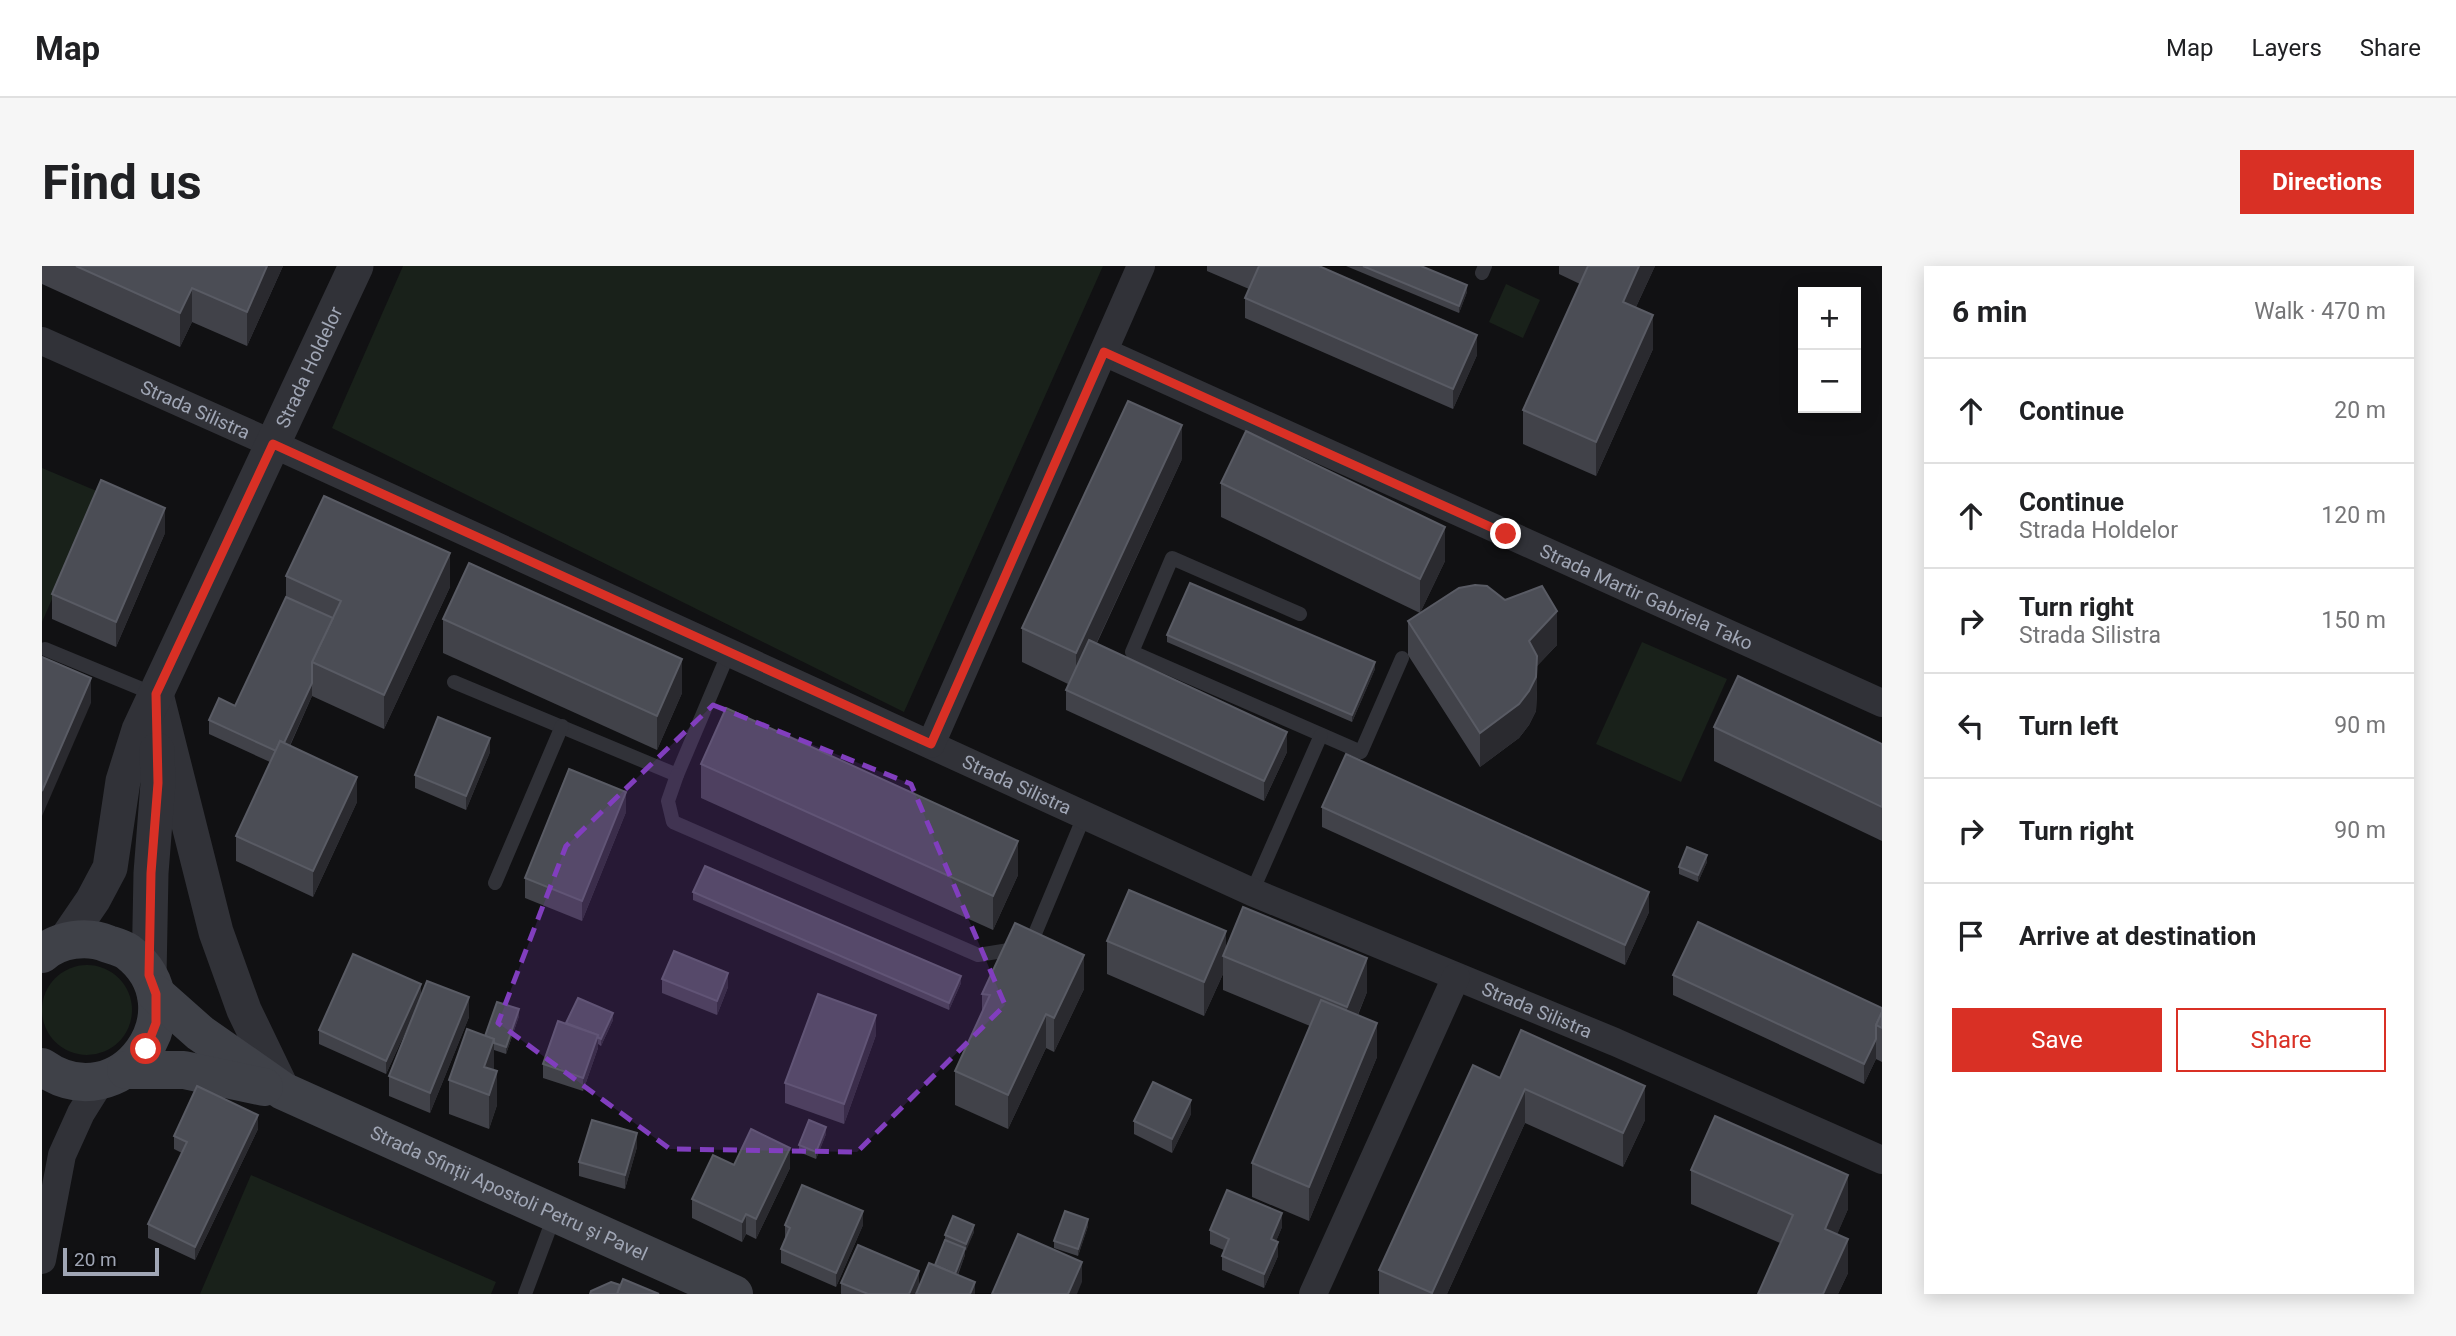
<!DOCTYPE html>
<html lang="en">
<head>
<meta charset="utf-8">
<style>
	:root { --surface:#fff; --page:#f6f6f6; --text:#202124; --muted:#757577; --line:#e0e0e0; --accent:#d93025 }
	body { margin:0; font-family:Roboto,sans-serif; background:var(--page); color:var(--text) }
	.controls { position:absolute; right:21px; top:21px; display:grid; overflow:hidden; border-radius:0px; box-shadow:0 4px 18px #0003 }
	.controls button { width:63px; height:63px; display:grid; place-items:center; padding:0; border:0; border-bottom:2px solid var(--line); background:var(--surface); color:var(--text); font:35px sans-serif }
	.scale { position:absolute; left:21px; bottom:18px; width:96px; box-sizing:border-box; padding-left:7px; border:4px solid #a0a6b5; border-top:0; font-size:19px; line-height:24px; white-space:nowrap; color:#a0a6b5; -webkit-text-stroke:5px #0c0c0e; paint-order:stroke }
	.stop { position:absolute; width:21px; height:21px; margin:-16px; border:5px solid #d93025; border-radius:50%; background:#fff }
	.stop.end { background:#d93025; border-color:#fff; box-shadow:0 2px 7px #0008 }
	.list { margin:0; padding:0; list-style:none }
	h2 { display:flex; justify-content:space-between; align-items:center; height:91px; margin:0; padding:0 28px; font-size:30px }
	h2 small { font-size:23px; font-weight:400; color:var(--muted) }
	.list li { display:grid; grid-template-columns:46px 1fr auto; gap:21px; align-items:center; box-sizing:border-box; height:105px; padding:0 28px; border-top:2px solid var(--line) }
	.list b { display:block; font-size:26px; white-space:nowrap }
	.list p { margin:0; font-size:23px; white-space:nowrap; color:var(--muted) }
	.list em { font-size:23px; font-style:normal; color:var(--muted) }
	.actions { display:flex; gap:14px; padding:21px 28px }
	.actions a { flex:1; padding:16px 0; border:2px solid var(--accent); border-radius:0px; text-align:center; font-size:24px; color:var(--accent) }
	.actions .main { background:var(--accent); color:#fff }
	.icon { flex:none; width:38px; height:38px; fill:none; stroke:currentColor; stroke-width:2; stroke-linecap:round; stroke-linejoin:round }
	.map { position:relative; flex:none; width:1840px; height:1028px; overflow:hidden; border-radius:0px }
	header { display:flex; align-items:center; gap:42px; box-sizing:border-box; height:98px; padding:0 35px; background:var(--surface); border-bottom:2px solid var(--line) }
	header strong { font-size:33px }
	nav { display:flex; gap:38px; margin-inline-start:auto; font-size:24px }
	.intro { display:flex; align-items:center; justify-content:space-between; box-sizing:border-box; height:168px; padding:0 42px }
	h1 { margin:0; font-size:49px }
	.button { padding:18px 32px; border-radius:0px; background:var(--accent); color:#fff; font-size:24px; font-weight:700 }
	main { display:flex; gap:42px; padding:0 42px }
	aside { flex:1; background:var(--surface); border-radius:0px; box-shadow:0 4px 18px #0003 }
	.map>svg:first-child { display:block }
</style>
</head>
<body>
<header>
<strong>Map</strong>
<nav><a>Map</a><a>Layers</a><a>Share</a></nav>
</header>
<div class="intro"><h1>Find us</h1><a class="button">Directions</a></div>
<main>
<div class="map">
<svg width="1840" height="1028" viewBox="0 0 1840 1028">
	<rect width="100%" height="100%" fill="#111113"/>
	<!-- green -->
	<g fill="#19211a">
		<path d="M361,0H1061L862,446L290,162Z"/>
		<path d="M1464,18L1498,34L1481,72L1447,56Z"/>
		<path d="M0,202L57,226L0,356Z"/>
		<path d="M1600,376L1685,413L1639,516L1554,478Z"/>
		<circle cx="45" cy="744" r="45"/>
		<path d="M209,909L454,1016L449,1028H158Z"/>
	</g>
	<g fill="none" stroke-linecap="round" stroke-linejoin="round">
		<!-- service -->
		<g stroke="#313238" stroke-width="14">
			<path d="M1440,7L1443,0"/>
			<path d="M1258,348L1130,292L1090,386L1319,486L1360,392"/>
			<path d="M3,383L112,428"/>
			<path d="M412,416L635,509L687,386"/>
			<path d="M635,509L626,535L631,556L936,689L967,684L992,670L1043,548"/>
			<path d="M453,617L520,460"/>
			<path d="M1210,626L1279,469"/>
			<path d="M483,1028L513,948"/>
		</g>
		<!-- minor -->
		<g stroke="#313238" stroke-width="28">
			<path id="s1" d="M0,75L231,178L1210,626L1573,776L1840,894"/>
			<path id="s2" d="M1062,86L1840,437"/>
			<path d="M889,478L1099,0"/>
			<path d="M0,994L20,889L39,847L59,815"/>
			<path d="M1271,1028L1414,711"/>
		</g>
		<!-- tertiary -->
		<g stroke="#313238" stroke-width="35">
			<path d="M114,428L174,666L202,744L241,825"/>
			<path id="s3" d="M23,675L51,634L68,602L81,515L97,464L314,0"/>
			<path d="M107,710L109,607L116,517L115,484"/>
		</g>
		<!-- secondary -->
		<g stroke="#3f4148" stroke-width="38">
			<path d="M0,688C17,673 45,669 66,678C72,680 80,682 86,686C160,743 79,857 0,801"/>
			<path id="s4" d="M114,728L158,767L241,825L692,1028"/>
			<path d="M84,804H142L222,821"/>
		</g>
	</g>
	<!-- wall -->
	<g fill="#414249">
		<path d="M0,0H241L205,80L150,56L138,81L0,18Z"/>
		<path d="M1165,0H1277L1435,89L1411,143L1203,52V32L1207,23L1165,5Z"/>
		<path d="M1304,0H1379L1425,26L1417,47Z"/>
		<path d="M1517,0H1613L1594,41L1611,83L1554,210L1481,178V144L1538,18L1517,8Z"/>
		<path d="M1140,193L1055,377L1245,486L1222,535L1024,444V424L1026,418L980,396V362Z"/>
		<path d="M1179,217L1403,295L1378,347L1179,251Z"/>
		<path d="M123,267L74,381L10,353V328Z"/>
		<path d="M244,310L408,321L342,463L270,430L248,480L315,536L271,631L194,595V570L228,496L167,468V454L193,440L244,331Z"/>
		<path d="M401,353L640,427L615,484L401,387Z"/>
		<path d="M1366,355L1515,379L1495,400V424L1494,445L1487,459L1477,472L1438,501L1366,389Z"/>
		<path d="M1125,369L1333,403L1310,456L1125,376Z"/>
		<path d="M1672,461L1840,478V575L1672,495Z"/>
		<path d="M448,486L424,544L373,522V509Z"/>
		<path d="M659,498L976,609L951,664L659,532Z"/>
		<path d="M1280,541L1607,646L1583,699L1280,561Z"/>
		<path d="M584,546L540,655L483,632V612Z"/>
		<path d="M1665,596L1656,616L1637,608V601Z"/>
		<path d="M651,626L919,717L907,744L651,634Z"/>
		<path d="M1065,675L1184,681L1325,726L1316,749L1335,791L1267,955L1210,931V897L1268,760L1181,724V708L1162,750L1065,708Z"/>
		<path d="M1631,709L1840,742V796L1834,793L1822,818L1631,729Z"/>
		<path d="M620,713L686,721L675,749L620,727Z"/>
		<path d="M1042,723L1012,786L1004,782L966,863L913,839V805L940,747V728Z"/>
		<path d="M379,728L427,751L388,847L347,830V810L368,756L344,808L277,778V764Z"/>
		<path d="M477,750L464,788L452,784V804L455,839L447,863L407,848V814L443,770Z"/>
		<path d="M571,754L559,780L556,778V782L541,825L501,812V798L524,758Z"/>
		<path d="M834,769L802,858L743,837V817Z"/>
		<path d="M1458,812L1603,854L1581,901L1483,857L1405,1028H1337V1004Z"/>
		<path d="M1149,848L1130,887L1092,868V855Z"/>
		<path d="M216,863L153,994L106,972V958L140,887L132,883V870Z"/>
		<path d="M784,868L774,893L757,886V879Z"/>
		<path d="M595,881L583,923L537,910V896Z"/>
		<path d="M692,899L748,902L714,973L704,968L700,976L650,952V933Z"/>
		<path d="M1649,904L1806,943L1795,968L1806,1007L1796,1028H1716L1738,977L1649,938Z"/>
		<path d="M743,959H821L794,1021L739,997V983L743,973Z"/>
		<path d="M1046,960L1036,990L1012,982V975Z"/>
		<path d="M1240,961L1234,975L1236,990L1222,1022L1180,1004V990L1182,984L1168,978V964Z"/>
		<path d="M932,966L923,985V989L916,1009L933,1028L893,999L903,974V969Z"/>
		<path d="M799,1017L877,1018L873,1028H799Z"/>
	</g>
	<!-- shaded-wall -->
	<g fill="#2a2a2f">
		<path d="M225,0H241L205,80V46Z"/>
		<path d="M1597,0H1613L1581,69V36Z"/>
		<path d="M1425,19V26L1417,47V40Z"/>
		<path d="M150,22V56L138,81V47Z"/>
		<path d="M1611,49V83L1554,210V176Z"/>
		<path d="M1435,69V89L1411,143V123Z"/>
		<path d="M1140,159V193L1034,421V387Z"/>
		<path d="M123,242V267L74,381V356Z"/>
		<path d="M1403,261V295L1378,347V313Z"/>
		<path d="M408,287V321L342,463V429Z"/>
		<path d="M1515,345V379L1495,400V424L1494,445L1487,459L1477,472L1438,501V467L1487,375Z"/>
		<path d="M640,393V427L615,484V450Z"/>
		<path d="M1333,396V403L1310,456V449Z"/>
		<path d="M49,412V437L0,550V525Z"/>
		<path d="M270,417V430L238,501V487Z"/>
		<path d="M1245,466V486L1222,535V515Z"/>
		<path d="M448,472V486L424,544V530Z"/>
		<path d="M315,511V536L271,631V605Z"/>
		<path d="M584,526V546L540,655V635Z"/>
		<path d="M976,575V609L951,664V630Z"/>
		<path d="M1665,589V596L1656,616V609Z"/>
		<path d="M1607,626V646L1583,699V679Z"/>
		<path d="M1184,665V691L1181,690V708L1162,750V716Z"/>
		<path d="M1042,689V723L1012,786V752Z"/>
		<path d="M1325,692V726L1305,775V741Z"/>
		<path d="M686,707V721L675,749V735Z"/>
		<path d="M919,710V717L907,744V737Z"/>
		<path d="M379,718V732L344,808V795Z"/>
		<path d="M427,731V751L388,847V827Z"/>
		<path d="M477,743V750L464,788V781Z"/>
		<path d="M571,747V754L559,780V773Z"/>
		<path d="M1004,748V782L966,863V829Z"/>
		<path d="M834,749V769L802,858V838Z"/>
		<path d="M1335,757V791L1267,955V921Z"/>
		<path d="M556,769V782L541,825V812Z"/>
		<path d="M452,773V807L442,801Z"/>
		<path d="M1834,773V793L1822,818V798Z"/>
		<path d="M455,805V839L447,863V829Z"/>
		<path d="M1603,820V854L1581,901V867Z"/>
		<path d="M1483,823V857L1405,1028H1390Z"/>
		<path d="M1149,834V848L1130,887V873Z"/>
		<path d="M216,849V863L153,994V981Z"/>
		<path d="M784,861V868L774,893V886Z"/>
		<path d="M595,867V881L583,923V909Z"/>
		<path d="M748,882V902L714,973V953Z"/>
		<path d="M1806,909V943L1783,997V963Z"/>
		<path d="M821,945V959L794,1021V1007Z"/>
		<path d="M1240,947V961L1229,987V973Z"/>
		<path d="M704,948V968L700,976V956Z"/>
		<path d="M1046,953V960L1036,990V983Z"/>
		<path d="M932,959V966L924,985V978Z"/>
		<path d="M1806,973V1007L1796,1028H1781Z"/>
		<path d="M1236,976V990L1222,1022V1008Z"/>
		<path d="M923,982V989L911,1020V1013Z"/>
		<path d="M1040,996V1016L1035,1028H1026Z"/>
		<path d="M877,1005V1018L873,1028H867Z"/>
		<path d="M933,1016V1028H928Z"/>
	</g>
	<!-- building -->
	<g fill="#4b4d55" stroke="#595b64" stroke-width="2">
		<path d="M34,0H225L205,46L150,22L138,47Z"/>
		<path d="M1217,0H1277L1435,69L1411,123L1203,32Z"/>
		<path d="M1321,0H1379L1425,19L1417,40Z"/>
		<path d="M1546,0H1597L1581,36L1611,49L1554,176L1481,144Z"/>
		<path d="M1086,135L1140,159L1034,387L980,362Z"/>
		<path d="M1204,165L1403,261L1378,313L1179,217Z"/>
		<path d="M59,214L123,242L74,356L10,328Z"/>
		<path d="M282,230L408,287L342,429L270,396L299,335L244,310Z"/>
		<path d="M427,297L640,393L615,450L401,353Z"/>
		<path d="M1148,317L1333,396L1310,449L1125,369Z"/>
		<path d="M1433,319L1445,320L1463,334L1500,320L1515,345L1487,375L1495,390L1494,411L1487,425L1477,438L1438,467L1366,355L1417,322Z"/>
		<path d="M244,331L291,352L270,396V417L242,477L238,475L234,485L167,454L177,432L193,440Z"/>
		<path d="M1047,374L1245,466L1222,515L1024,424Z"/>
		<path d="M0,391L49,412L0,525Z"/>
		<path d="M1696,410L1840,478V541L1672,461Z"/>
		<path d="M684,442L976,575L951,630L659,498Z"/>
		<path d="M396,451L448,472L424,530L373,509Z"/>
		<path d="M238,475L315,511L271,605L194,570Z"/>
		<path d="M1304,488L1607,626L1583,679L1280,541Z"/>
		<path d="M527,503L584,526L540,635L483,612Z"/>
		<path d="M1645,581L1665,589L1656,609L1637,601Z"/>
		<path d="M663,600L919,710L907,737L651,626Z"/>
		<path d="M1087,624L1184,665L1162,716L1065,675Z"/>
		<path d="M1201,641L1325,692L1305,741L1181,690Z"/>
		<path d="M1656,656L1840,742V746L1834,759V773L1822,798L1631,709Z"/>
		<path d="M973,657L1042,689L1012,752L1004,748L966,829L913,805L948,729L940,728Z"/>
		<path d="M632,685L686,707L675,735L620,713Z"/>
		<path d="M311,688L379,718L344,795L277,764Z"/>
		<path d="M385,715L427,731L388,827L347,810Z"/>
		<path d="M776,728L834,749L802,838L743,817Z"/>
		<path d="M536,732L571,747L559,773L555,771L556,769L524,757Z"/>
		<path d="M1279,734L1335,757L1267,921L1210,897Z"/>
		<path d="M455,736L477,743L464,781L452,777V773L443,770Z"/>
		<path d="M1840,746V762L1834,759Z"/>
		<path d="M516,755L556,769L541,812L501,798Z"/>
		<path d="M425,763L452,773L442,801L455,805L447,829L407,814Z"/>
		<path d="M1479,764L1603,820L1581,867L1483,823L1390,1027L1337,1004L1431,799L1458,812Z"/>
		<path d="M1111,816L1149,834L1130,873L1092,855Z"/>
		<path d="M155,820L216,849L153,981L106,958L145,876L132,870Z"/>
		<path d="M1673,850L1806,909L1783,963L1806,973L1781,1028H1716L1751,949L1649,904Z"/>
		<path d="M550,854L595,867L583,909L537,896Z"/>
		<path d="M767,854L784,861L774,886L757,879Z"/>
		<path d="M709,863L748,882L714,953L704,948L700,956L650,933L671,889L692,899Z"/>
		<path d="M760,919L821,945L794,1007L739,983L748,962L743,959Z"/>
		<path d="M1185,924L1240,947L1229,973L1236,976L1222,1008L1180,990L1187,973L1168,964Z"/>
		<path d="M1023,945L1046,953L1036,983L1012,975Z"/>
		<path d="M911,950L932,959L924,978L903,969Z"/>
		<path d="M976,968L1040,996L1026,1028H950Z"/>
		<path d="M903,974L923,982L913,1008L893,999Z"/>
		<path d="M816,979L877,1005L867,1028H826L799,1017Z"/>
		<path d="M887,997L933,1016L928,1028H874Z"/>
		<path d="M581,1013L617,1028H575Z"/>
		<path d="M569,1016L578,1019L575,1028H548L549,1025Z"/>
	</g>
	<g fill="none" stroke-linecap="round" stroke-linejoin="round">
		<!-- route -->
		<path stroke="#d93025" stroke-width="9" d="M104,783L114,757V728L107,709L109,607L116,517L114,428L231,178L889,478L1062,86L1464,268"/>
	</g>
	<!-- marked area -->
	<path fill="#813ebe" fill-opacity="0.2" stroke="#813ebe" stroke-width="5" stroke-dasharray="14 9" stroke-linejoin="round" d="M671,439L869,518L963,739L815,886L628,883L456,757L524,580Z"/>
	<g text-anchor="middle" stroke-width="6" stroke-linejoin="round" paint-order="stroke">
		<!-- street labels -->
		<g font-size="19" fill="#a0a6b5" stroke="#0c0c0e">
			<text dy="7" stroke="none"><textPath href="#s3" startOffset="628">Strada Holdelor</textPath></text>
			<text dy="7" stroke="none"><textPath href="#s1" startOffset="168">Strada Silistra</textPath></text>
			<text dy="7" stroke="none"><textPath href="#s2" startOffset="595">Strada Martir Gabriela Tako</textPath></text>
			<text dy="7" stroke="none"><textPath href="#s1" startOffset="1071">Strada Silistra</textPath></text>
			<text dy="7" stroke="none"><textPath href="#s1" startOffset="1638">Strada Silistra</textPath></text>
			<text dy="7" stroke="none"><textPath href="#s4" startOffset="408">Strada Sfinții Apostoli Petru și Pavel</textPath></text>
		</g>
	</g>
</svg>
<div class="controls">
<button>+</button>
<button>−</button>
</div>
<div class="scale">20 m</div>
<div class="stop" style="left:104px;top:783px"></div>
<div class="stop end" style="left:1464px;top:268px"></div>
</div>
<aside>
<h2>6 min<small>Walk · 470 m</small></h2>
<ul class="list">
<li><svg class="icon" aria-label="ahead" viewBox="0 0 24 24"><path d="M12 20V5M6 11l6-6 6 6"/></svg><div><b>Continue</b></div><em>20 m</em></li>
<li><svg class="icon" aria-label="ahead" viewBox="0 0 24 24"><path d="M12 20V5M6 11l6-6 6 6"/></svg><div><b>Continue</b><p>Strada Holdelor</p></div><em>120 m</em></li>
<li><svg class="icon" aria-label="right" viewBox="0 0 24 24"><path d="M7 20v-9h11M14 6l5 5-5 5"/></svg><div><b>Turn right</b><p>Strada Silistra</p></div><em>150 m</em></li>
<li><svg class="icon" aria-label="left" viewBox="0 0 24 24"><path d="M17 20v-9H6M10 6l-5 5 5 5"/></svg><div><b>Turn left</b></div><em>90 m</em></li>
<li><svg class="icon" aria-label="right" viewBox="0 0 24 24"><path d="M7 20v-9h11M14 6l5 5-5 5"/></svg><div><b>Turn right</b></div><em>90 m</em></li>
<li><svg class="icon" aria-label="arrive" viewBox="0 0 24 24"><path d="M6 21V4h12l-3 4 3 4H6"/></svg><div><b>Arrive at destination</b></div></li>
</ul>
<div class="actions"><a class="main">Save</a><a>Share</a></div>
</aside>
</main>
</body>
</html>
